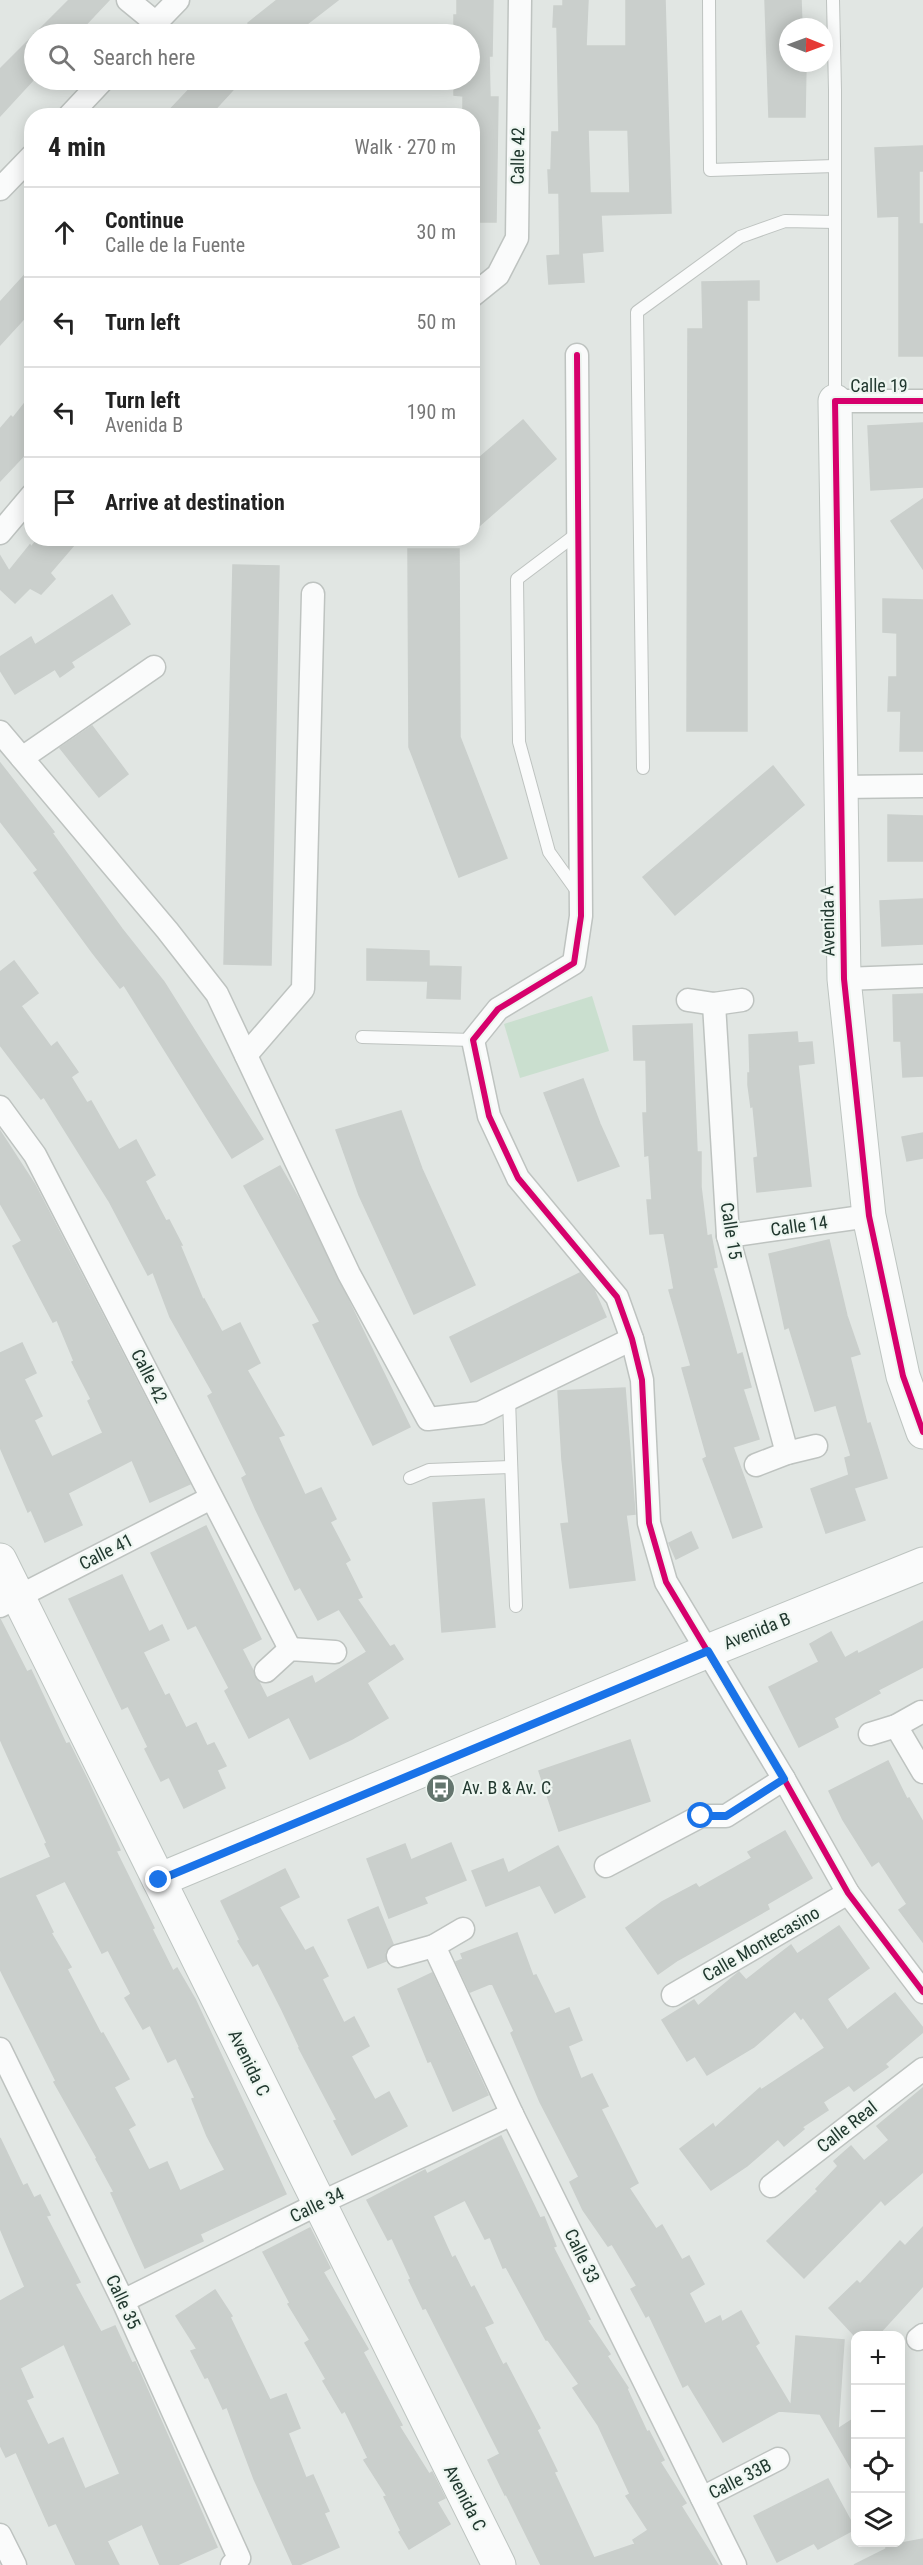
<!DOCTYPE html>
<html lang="en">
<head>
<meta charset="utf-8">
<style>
	:root { --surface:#fff; --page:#f2f2f2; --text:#222; --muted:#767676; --line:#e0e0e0 }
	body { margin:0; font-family:"Roboto Condensed",sans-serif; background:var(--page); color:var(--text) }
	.controls { position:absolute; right:18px; bottom:18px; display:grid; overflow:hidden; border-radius:12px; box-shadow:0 3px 15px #0003 }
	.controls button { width:54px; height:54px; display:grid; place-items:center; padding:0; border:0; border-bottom:2px solid var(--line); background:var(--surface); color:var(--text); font:30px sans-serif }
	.compass { position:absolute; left:779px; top:18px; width:54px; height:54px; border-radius:50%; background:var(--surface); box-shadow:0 3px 15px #0003; rotate:91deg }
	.stop { position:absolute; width:18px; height:18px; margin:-14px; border:4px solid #1a73e8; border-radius:50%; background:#fff }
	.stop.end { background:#1a73e8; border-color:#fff; box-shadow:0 2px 6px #0008 }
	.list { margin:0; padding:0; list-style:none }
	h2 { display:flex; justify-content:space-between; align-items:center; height:78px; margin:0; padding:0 24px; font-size:26px }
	h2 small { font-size:20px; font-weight:400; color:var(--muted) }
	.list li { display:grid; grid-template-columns:39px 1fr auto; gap:18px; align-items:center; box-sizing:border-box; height:90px; padding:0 24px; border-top:2px solid var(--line) }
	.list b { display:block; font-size:22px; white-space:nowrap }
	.list p { margin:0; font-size:20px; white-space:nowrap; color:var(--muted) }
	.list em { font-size:20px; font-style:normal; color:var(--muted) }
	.icon { flex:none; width:33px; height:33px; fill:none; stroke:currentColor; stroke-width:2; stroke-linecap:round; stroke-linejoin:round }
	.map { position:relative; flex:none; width:923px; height:2565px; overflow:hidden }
	.search { position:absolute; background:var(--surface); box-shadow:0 3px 15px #0003; left:24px; top:24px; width:456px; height:66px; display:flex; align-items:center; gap:15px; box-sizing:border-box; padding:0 21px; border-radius:33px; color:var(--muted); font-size:22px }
	.panel { position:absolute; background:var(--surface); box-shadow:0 3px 15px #0003; left:24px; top:108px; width:456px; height:438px; border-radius:24px }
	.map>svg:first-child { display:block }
</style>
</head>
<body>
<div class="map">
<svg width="923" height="2565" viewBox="0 0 923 2565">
	<rect width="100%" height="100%" fill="#e1e6e3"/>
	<!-- green -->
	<path fill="#cadfcf" d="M592,996L609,1051L520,1078L504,1024Z"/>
	<!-- building -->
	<g fill="#cacfcc" stroke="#cacfcc" stroke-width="1.5" fill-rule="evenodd">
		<path d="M69,0H109L77,34H34V79L0,116V69Z"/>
		<path d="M277,0H338L294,34H258L248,23Z"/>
		<path d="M457,0H493L492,56H489L490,97H498L496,222H472V116H463V96L454,95V80H470V34H454V15H457Z"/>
		<path d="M563,0H588L586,46H626V0H665L671,213L601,215L603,251L582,253L584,282L549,284L547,256L560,255L559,193H549L548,170H551L552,132H559L557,27H553L554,6H563ZM588,130H628L630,193H590Z"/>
		<path d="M765,0H801L802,27H788V63H806L805,117H769Z"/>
		<path d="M198,80H242L209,116H164Z"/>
		<path d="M923,146V171H919V224H923V356H899V216L878,217L875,148Z"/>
		<path d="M32,267V310L0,345V302Z"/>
		<path d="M759,281V300H747V731H687L688,329H703L702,282Z"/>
		<path d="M32,394V447L0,481V429L11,416L13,418Z"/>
		<path d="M523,420L556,459L472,532V464Z"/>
		<path d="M923,423V487L871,490L868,426Z"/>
		<path d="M923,499V569L891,521Z"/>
		<path d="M39,538H80L50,573L55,579L41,594L30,588L15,603L0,589V556L9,571L30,545L31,547Z"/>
		<path d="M408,549H459L460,737L507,858L459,877L409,747Z"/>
		<path d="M233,565L279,566L271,965L224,964Z"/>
		<path d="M112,595L130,624L71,662L74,667L60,677L55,669L15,694L0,670V657L31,637L35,645Z"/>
		<path d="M883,599L923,600V751H900L901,711H888L889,677H897V633L883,632Z"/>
		<path d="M92,726L128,774L99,797L60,748Z"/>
		<path d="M0,763L54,832L52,833L122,929L164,982L263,1139L232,1158L124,985L120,988L92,952L34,873L38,870L0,821Z"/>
		<path d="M773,766L804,805L675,915L643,877Z"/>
		<path d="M888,815L923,816V861H888Z"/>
		<path d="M923,899V944L882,946L880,901Z"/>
		<path d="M367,949L429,951V966L461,967L460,999L427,998L428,981L367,980Z"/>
		<path d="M14,961L38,993L21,1006L51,1047L57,1042L78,1072L71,1077L87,1103L91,1101L119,1150L136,1140L155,1175L145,1181L166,1221L169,1220L182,1245H180L203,1300L204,1299L222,1332L240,1323L260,1363L247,1370L284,1435L278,1437L305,1495L321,1488L336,1519L330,1522L350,1560L345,1563L362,1597L357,1599L390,1647L394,1645L403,1659L367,1683L388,1718L352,1739L310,1759L289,1717L249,1738L225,1691L229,1688L196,1625L188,1629L151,1553L206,1526L261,1639L242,1649L267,1698L312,1676L315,1684L367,1652L339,1609L318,1620L300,1587L295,1590L256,1510L242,1478L247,1475L208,1396L213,1393L170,1317L153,1272L148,1275L109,1201L44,1097L41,1099L0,1045V972Z"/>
		<path d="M923,994V1076L903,1077L901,1041H894L893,995Z"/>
		<path d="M692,1024L697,1152H701V1187L707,1236L711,1235L717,1267L713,1268L737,1355L742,1353L751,1387L743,1389L759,1439L733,1447L762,1527L733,1538L703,1459L707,1457L682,1368L691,1366L669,1290L674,1289L664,1233L650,1234L647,1200H652L649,1155L645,1156L643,1113H647L646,1060H634L633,1026Z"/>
		<path d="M797,1032L798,1043L812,1042L814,1063L798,1065L811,1186L757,1192L754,1158L758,1157L753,1106L751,1107L748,1085V1073H750L749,1035Z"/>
		<path d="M583,1079L600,1124L619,1166L578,1181L544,1093Z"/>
		<path d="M401,1111L422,1169L475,1285L414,1314L359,1195L336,1130Z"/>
		<path d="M0,1131L35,1185L190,1484L150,1502L132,1460L68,1493L82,1525L45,1542L31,1510L28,1512L0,1447V1353L22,1343L36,1373L24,1379L42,1416L34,1420L52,1457L103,1433L88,1401L91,1399L72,1362L74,1361L57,1320L53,1322L13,1246L22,1241L0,1203Z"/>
		<path d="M923,1133V1158L907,1161L902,1137Z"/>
		<path d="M280,1166L300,1201L410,1427L373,1445L313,1325L320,1322L244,1186Z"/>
		<path d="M829,1240L847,1316L860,1354L850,1357L867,1424L870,1423L887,1478L854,1488L865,1520L826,1533L811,1489L849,1475L845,1458L851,1456L836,1405L815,1411L789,1327L785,1329L769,1254Z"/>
		<path d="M580,1273L594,1290L606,1317L471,1382L450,1337Z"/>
		<path d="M625,1388L635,1514L626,1515L635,1580L570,1588L561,1524L569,1523L562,1460L558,1391Z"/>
		<path d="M484,1499L495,1627L442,1632L433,1503Z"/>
		<path d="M691,1532L698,1548L676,1559L669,1543Z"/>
		<path d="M122,1575L149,1632L162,1625L169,1640L143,1652L165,1696L169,1694L186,1728L196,1723L207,1746L214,1743L226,1766L217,1770L225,1788L184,1808L169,1777L161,1781L145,1749L148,1747L128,1706L122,1709L69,1599Z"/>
		<path d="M0,1619L27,1672L31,1670L66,1744L69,1743L87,1779L120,1850L116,1851L154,1928L152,1929L173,1971L177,1968L195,1999L286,2194L200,2234L203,2241L145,2268L111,2193L114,2192L96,2159L97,2158L54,2082L56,2081L0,1969V1879L51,1857L45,1844L47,1843L0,1739ZM65,1881L102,1953L108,1950L131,1994L125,1998L143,2029L150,2025L168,2062L176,2058L195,2098L192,2099L207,2136L225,2170L180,2191L167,2162L149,2170L128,2129L135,2125L114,2087L129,2079L103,2033L101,2034L67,1969L71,1967L51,1933L53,1932L35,1895Z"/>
		<path d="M923,1621V1667L878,1690L880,1693L834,1718L838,1727L799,1747L769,1687L819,1662L810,1644L831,1632L845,1658L857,1651L858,1654Z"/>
		<path d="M630,1740L650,1801L559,1831L539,1771Z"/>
		<path d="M888,1761L907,1799L909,1798L923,1822V1942L899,1910L907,1904L879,1861L872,1866L843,1820L829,1791Z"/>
		<path d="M785,1831L812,1878L767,1904L769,1909L678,1960L658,1974L626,1928L662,1902L696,1884L699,1888L752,1858L748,1852Z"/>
		<path d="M451,1843L466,1880L424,1897L427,1903L389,1918L367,1859L405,1844L411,1860Z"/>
		<path d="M558,1846L585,1897L555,1913L540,1885L486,1906L472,1871L503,1859L508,1873Z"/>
		<path d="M285,1869L299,1897L279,1907L305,1951L313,1947L328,1976L322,1979L344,2023L354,2017L369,2046L351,2056L375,2100L389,2092L407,2126L352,2155L334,2121L337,2120L299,2048H300L282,2010L258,1963L253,1966L238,1941L240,1940L221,1901Z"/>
		<path d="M378,1907L393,1944L385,1952L386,1961L368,1968L348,1920Z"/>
		<path d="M839,1926L869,1968L827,1999L847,2030L895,1993L923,2028V2032L885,2064L888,2067L854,2091L849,2085L823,2102L828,2110L802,2127L804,2129L784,2146L778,2139L747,2166L711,2190L680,2149L713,2124L715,2128L760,2088L761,2090L825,2048L803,2017L801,2019L795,2011L754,2047L707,2075L695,2056L687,2061L662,2020L694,2000L698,2006L739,1972L746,1980L791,1945L797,1954Z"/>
		<path d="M517,1933L533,1976L536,1975L555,2014L569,2008L582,2040L568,2046L581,2079L592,2074L608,2106L601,2109L638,2183L629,2188L656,2229L662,2225L682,2260L689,2256L704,2284L689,2293L705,2324L720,2316L722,2322L741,2311L759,2343L755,2346L791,2406L796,2336L844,2340L838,2429L855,2418V2475L820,2414L779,2411L723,2442L688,2384L683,2387L649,2315L646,2317L631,2289L637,2286L612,2244L608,2246L583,2210L570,2182L579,2177L540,2102L511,2033L514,2031L492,1983L470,1992L456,1962L463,1959L461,1954Z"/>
		<path d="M432,1973L488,2095L453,2111L431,2061L428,2062L398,1989Z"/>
		<path d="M923,2088V2172L885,2205L881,2200L804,2278L767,2241L818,2191L816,2189L838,2166L834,2161L851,2146L864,2161L889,2140L877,2126Z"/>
		<path d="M501,2136L540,2218L544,2217L556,2246L553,2247L590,2319L587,2320L610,2354L607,2356L628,2388L627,2389L647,2432L649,2431L664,2460L660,2462L686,2503L681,2506L718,2565H541L506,2494L505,2495L488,2460L500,2454L426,2308L423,2309L409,2280L411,2279L392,2238L388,2240L367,2200L425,2170L427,2174ZM465,2200L485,2239L490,2237L503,2268L506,2267L546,2340H548L579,2384L573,2388L598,2425L630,2494L626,2496L648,2530L633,2540L635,2544L594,2558L554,2472L557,2471L537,2430L540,2428L506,2363L503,2365L484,2327L493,2323L474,2286L471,2288L455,2256L452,2258L433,2216Z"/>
		<path d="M0,2138L23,2186L27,2184L34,2198L40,2195L50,2215L46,2216L80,2282L75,2284L101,2332L115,2326L132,2363L135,2362L217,2547L177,2565H160L142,2524L107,2541L119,2565H76L56,2523L49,2526L16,2452L6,2457L0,2445V2301L25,2287L0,2228ZM64,2344L120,2474L85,2489L63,2438L48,2445L26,2400L33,2397L20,2368Z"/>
		<path d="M923,2227V2286L877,2336H855L829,2308L857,2281L860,2284L900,2241L905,2246Z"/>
		<path d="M310,2228L330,2268L323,2272L368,2349L363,2352L402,2425L399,2426L429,2474L432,2472L445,2498L437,2502L450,2524L409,2549L399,2532L401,2531L384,2497L387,2496L364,2460L368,2458L345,2411L342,2413L323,2381L326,2379L305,2343L310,2340L288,2304L290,2303L263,2252Z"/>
		<path d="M215,2290L232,2316L230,2317L270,2400L286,2394L300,2428L288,2433L306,2478L313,2475L329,2511L324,2513L339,2547L299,2565H293L254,2479L227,2407L223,2409L208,2377L205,2378L191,2351L197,2349L176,2316Z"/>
		<path d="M828,2479L855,2529L818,2549L814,2543L777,2562L754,2516Z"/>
		<path d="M923,2539V2565H854L886,2549V2546Z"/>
	</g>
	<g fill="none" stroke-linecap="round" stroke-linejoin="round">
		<defs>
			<g id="lane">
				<path d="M709,0L710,170L835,166"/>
				<path d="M833,0L835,90V400"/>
				<path d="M578,533L517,579L519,742L549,852L579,894"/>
				<path d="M643,768L637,312L740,237L785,221L835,222"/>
				<path d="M362,1037L473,1040"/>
				<path d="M509,1399L516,1606"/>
				<path d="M410,1478L429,1470L511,1467"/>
			</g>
			<g id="street">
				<path d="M128,0L156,23"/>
				<path d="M145,34L178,0"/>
				<path d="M69,116L103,80"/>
				<path d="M0,189L32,156"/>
				<path d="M472,296L498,275L517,238L520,0"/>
				<path d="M577,355L581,916L574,963L498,1009L473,1040L489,1116L518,1178L617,1297L632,1339L642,1380L649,1523L666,1582L784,1779L848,1893L923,1992"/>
				<path d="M835,401H923"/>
				<path d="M0,533L32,495"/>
				<path d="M0,732L167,930L217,994L349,1274L428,1419L480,1413L632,1339"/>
				<path d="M22,758L154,667"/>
				<path d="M841,787L923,786"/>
				<path d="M844,979L923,976"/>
				<path d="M688,1000L714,1004L742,1000"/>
				<path d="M714,1004L728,1236L787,1453"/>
				<path d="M246,1055L303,989L313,594"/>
				<path d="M0,1107L35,1155L290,1649"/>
				<path d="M728,1236L869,1216"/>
				<path d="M756,1465L787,1453L816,1446"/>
				<path d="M0,1606L211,1498"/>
				<path d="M266,1671L290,1649L335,1652"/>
				<path d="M896,1726L923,1772"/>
				<path d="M870,1734L896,1726L921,1712"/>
				<path d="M606,1866L701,1816H726L784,1779"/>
				<path d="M434,1946L512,2114L735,2565"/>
				<path d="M398,1956L434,1946L463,1929"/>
				<path d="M673,1995L848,1893"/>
				<path d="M0,2049L123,2301L239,2558L232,2565"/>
				<path d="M771,2186L923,2069"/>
				<path d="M123,2301L318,2204L512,2114"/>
				<path d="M918,2339L923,2335"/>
				<path d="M702,2498L778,2459"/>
				<path d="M0,2535L15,2565"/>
			</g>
			<g id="secondary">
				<path d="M835,401L844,979L869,1216L903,1376L923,1432"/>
				<path d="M0,1560L499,2565"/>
				<path d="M159,1880L708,1651L923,1564"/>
			</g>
		</defs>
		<!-- lane casing -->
		<use href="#lane" stroke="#bec3c0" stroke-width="14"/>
		<!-- street casing -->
		<use href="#street" stroke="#bec3c0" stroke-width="25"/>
		<!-- secondary casing -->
		<use href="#secondary" stroke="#bdc4c0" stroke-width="35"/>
		<!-- lane -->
		<use href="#lane" stroke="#fafbfb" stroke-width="12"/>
		<!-- street -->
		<use href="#street" stroke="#fafbfb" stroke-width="22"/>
		<!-- secondary -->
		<use href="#secondary" stroke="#fafbfb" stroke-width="33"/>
		<defs>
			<g id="cycleway">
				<path d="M577,355L581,916L574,963L498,1009L473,1040L489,1116L518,1178L617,1297L632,1339L642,1380L649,1523L666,1582L784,1779L848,1893L923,1992"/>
				<path d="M923,401H835L844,979L869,1216L903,1376L923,1432"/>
			</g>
		</defs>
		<!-- cycleway casing -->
		<use href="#cycleway" stroke="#eef6f1" stroke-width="10"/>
		<!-- cycleway -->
		<use href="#cycleway" stroke="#d6006c" stroke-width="6"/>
	</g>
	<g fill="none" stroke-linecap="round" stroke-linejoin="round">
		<!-- route -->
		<path stroke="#1a73e8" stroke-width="8" d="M159,1880L708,1651L784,1779L726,1816H701"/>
	</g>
	<!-- icons -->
	<defs>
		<symbol id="bus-disc" viewBox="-11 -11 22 22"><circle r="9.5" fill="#64756e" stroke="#eef6f1"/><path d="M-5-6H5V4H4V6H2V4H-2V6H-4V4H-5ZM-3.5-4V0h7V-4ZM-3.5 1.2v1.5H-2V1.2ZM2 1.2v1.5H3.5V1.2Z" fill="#fff"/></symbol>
	</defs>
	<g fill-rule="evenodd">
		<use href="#bus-disc" x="424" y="1772" width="33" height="33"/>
	</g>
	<g text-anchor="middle" stroke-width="4.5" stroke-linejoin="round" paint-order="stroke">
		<!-- street labels -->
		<g font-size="18" fill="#21382f" stroke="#eef6f1">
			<text transform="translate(518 156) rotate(-89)" y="6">Calle 42</text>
			<text x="879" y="392">Calle 19</text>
			<text transform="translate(828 921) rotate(-91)" y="6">Avenida A</text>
			<text transform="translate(799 1226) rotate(-8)" y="6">Calle 14</text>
			<text transform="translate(731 1231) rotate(81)" y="6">Calle 15</text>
			<text transform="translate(149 1376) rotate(63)" y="6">Calle 42</text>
			<text transform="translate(106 1552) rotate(-27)" y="6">Calle 41</text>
			<text transform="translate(757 1631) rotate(-22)" y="6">Avenida B</text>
			<text transform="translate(761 1944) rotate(-30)" y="6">Calle Montecasino</text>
			<text transform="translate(249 2063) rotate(64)" y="6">Avenida C</text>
			<text transform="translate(847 2127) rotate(-38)" y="6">Calle Real</text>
			<text transform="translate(317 2205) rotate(-26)" y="6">Calle 34</text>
			<text transform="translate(582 2256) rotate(64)" y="6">Calle 33</text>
			<text transform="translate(123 2302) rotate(65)" y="6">Calle 35</text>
			<text transform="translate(740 2479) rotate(-27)" y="6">Calle 33B</text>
			<text transform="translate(465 2498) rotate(63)" y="6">Avenida C</text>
		</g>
		<!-- poi labels -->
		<g font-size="18" fill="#21382f" stroke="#eef6f1" text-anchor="start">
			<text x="462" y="1794">Av. B &amp; Av. C</text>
		</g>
	</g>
</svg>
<div class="controls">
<button>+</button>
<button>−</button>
<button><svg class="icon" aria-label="locate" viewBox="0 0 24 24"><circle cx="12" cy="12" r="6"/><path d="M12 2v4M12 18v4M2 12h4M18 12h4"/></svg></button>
<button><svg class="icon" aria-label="layers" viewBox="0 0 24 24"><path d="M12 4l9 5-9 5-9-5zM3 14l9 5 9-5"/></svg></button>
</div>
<svg class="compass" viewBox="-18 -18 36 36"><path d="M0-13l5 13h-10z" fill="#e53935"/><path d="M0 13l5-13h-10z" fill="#767676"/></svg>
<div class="stop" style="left:701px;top:1816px"></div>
<div class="stop end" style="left:159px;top:1880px"></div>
<div class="search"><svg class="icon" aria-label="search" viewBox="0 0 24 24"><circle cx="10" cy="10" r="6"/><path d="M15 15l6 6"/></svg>Search here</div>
<section class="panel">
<h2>4 min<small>Walk · 270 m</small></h2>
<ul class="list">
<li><svg class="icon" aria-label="ahead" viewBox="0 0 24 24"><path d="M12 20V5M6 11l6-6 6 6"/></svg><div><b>Continue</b><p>Calle de la Fuente</p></div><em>30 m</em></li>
<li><svg class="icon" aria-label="left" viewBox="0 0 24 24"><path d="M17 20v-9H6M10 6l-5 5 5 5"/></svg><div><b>Turn left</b></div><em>50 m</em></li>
<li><svg class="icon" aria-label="left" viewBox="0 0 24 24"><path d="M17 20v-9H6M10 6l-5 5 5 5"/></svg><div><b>Turn left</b><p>Avenida B</p></div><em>190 m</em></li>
<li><svg class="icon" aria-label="arrive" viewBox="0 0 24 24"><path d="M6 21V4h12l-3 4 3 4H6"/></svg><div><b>Arrive at destination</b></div></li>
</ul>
</section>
</div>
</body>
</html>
